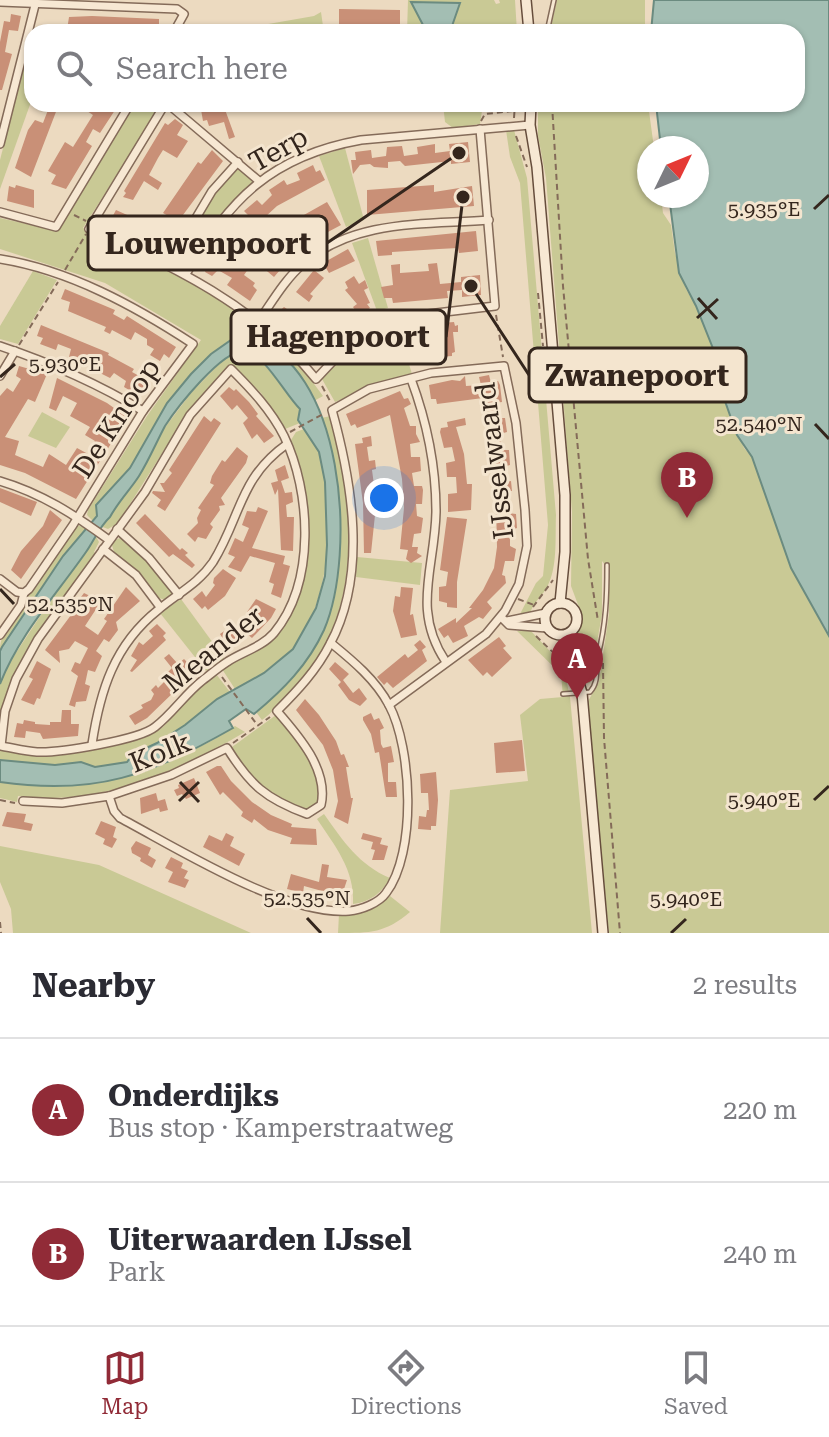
<!DOCTYPE html>
<html lang="en">
<head>
<meta charset="utf-8">
<style>
	:root { --surface:#fff; --page:#f2f2f3; --text:#2b2b33; --muted:#7c7c81; --line:#e1e1e2; --accent:#912b37 }
	body { margin:0; font-family:"Roboto Serif",serif; background:var(--page); color:var(--text) }
	.compass { position:absolute; left:637px; top:136px; width:72px; height:72px; border-radius:50%; background:var(--surface); box-shadow:0 2px 6px #0004; rotate:47deg }
	.you { position:absolute; left:384px; top:498px; width:28px; height:28px; margin:-20px; border:6px solid #fff; border-radius:50%; background:#1a73e8; box-shadow:0 0 0 12px #1a73e833 }
	.badge { display:grid; place-items:center; width:52px; height:52px; border-radius:50%; background:var(--accent); color:#fff; font-size:26px; font-weight:700 }
	.pin { position:absolute; translate:-50% -66px; filter:drop-shadow(0 2px 4px #0008) }
	.pin::after { content:''; position:absolute; top:42px; width:28px; height:24px; background:inherit; clip-path:polygon(0 0,100% 0,50% 100%) }
	.list { margin:0; padding:0; list-style:none }
	h2 { display:flex; justify-content:space-between; align-items:center; height:104px; margin:0; padding:0 32px; font-size:34px }
	h2 small { font-size:26px; font-weight:400; color:var(--muted) }
	.list li { display:grid; grid-template-columns:52px 1fr auto; gap:24px; align-items:center; box-sizing:border-box; height:144px; padding:0 32px; border-top:2px solid var(--line) }
	.list b { display:block; font-size:30px; white-space:nowrap }
	.list p { margin:0; font-size:26px; white-space:nowrap; color:var(--muted) }
	.list em { font-size:26px; font-style:normal; color:var(--muted) }
	.icon { flex:none; width:44px; height:44px; fill:none; stroke:currentColor; stroke-width:2; stroke-linecap:round; stroke-linejoin:round }
	.map { position:relative; flex:none; width:829px; height:933px; overflow:hidden }
	.search { position:absolute; background:var(--surface); box-shadow:0 2px 6px #0004; left:24px; right:24px; top:24px; height:88px; display:flex; align-items:center; gap:20px; box-sizing:border-box; padding:0 28px; border-radius:24px; color:var(--muted); font-size:30px }
	.sheet { height:392px; background:var(--surface) }
	nav { display:flex; justify-content:space-around; align-items:center; box-sizing:border-box; height:112px; border-top:2px solid var(--line); background:var(--surface); font-size:22px; color:var(--muted) }
	nav a { display:grid; justify-items:center; gap:4px }
	nav .on { color:var(--accent) }
	.map>svg:first-child { display:block }
</style>
</head>
<body>
<div class="map">
<svg width="829" height="933" viewBox="0 0 829 933">
	<rect width="100%" height="100%" fill="#ecdac0"/>
	<!-- green -->
	<g fill="#c9c995">
		<path d="M408,0H494L496,4L500,3L499,0H515L517,32H407Z"/>
		<path d="M557,0H645V32H550Z"/>
		<path d="M321,12L323,26L277,32H223L314,16Z"/>
		<path d="M32,34V99L0,189V160Z"/>
		<path d="M133,104H162L83,228L182,272L243,314L294,357L323,396L314,401C308,377 280,353 259,340L218,349L191,374L167,403L130,468L96,505L97,516L93,521L87,515L88,510L147,416L201,340L105,283L0,249V218L57,231Z"/>
		<path d="M443,104H513L510,108L482,111L480,124L453,128L445,122Z"/>
		<path d="M538,104H648L654,148H649V196H661L663,213L671,225L675,253L686,289L696,306L716,356L720,387L744,448L752,457L791,568L829,636V933H609L587,703L599,682L609,614V570L602,561V614L590,683L586,682L576,635L583,618L571,586L572,512L546,178L538,136Z"/>
		<path d="M506,130H514L527,178L556,515C555,536 558,568 547,587C542,597 533,602 530,614L519,616L536,583L543,576L548,525L520,183L510,157Z"/>
		<path d="M345,148L364,220L346,227L319,156Z"/>
		<path d="M240,168L253,178L252,184L221,215L189,265L184,268L179,267L176,259C190,231 213,185 240,168Z"/>
		<path d="M368,238L388,308L377,311L352,243Z"/>
		<path d="M33,271L57,280L18,344L0,339V326Z"/>
		<path d="M386,321H396L412,374L380,383L335,402L322,379L367,331Z"/>
		<path d="M245,351C270,363 281,390 300,409L298,420L300,423L285,429L261,393L231,364L187,414L118,523L108,529L100,526L132,487L163,430L191,393L225,358Z"/>
		<path d="M42,412L70,427L56,448L28,436Z"/>
		<path d="M331,416C337,441 346,468 347,495C353,573 345,637 288,695C278,704 272,713 262,720L256,712C325,655 344,602 340,513C338,481 333,448 321,418Z"/>
		<path d="M304,429C309,437 317,446 320,455C336,511 331,599 295,646C280,666 257,677 235,689L222,669C239,658 259,652 274,638C283,629 288,618 293,606C319,548 310,498 291,440L296,432Z"/>
		<path d="M77,525L87,529L63,556L0,650C0,629 20,613 28,594Z"/>
		<path d="M95,535L99,542L94,552L96,554L25,653L13,679L0,728V684L6,668L56,592L89,548Z"/>
		<path d="M122,537L147,558L173,590V595L167,600L158,598L140,573L114,552L111,542Z"/>
		<path d="M357,557L422,563L420,585L356,577Z"/>
		<path d="M181,599L224,658L206,671L160,613Z"/>
		<path d="M517,631H531L563,665L570,697L592,933H440L450,790L528,781L520,715L540,699L563,697L561,674Z"/>
		<path d="M216,674L230,692L185,725L157,743L139,751L127,762L95,767L81,762L55,765L0,760V748L61,754L144,738L163,727L199,687Z"/>
		<path d="M276,715C297,738 327,772 317,805L309,809C273,804 250,777 232,747Z"/>
		<path d="M235,726L245,732C177,772 99,807 18,796L17,802L0,798V782C70,792 117,785 181,756C199,747 219,738 235,726Z"/>
		<path d="M324,814C343,841 359,865 390,878C382,893 370,902 353,904C355,870 335,846 317,819Z"/>
		<path d="M0,846L99,865L251,933H13L11,909L0,882Z"/>
		<path d="M390,896L410,912C385,933 371,933 338,933L339,914C359,913 375,911 390,896Z"/>
	</g>
	<!-- water -->
	<g fill="#a3beb3" stroke="#6b8b80" stroke-width="2">
		<path d="M654,0H829V636L791,568L752,457L737,435L720,387L716,356L696,306L679,273L669,196H697V148H661L656,104H797V32H651Z"/>
		<path d="M411,2L460,3L452,26L423,25Z"/>
		<path d="M247,337C345,362 357,553 324,630C308,665 283,690 254,714L246,709L229,721L233,728C150,775 97,796 0,782V760L55,765L81,762L95,767L127,762L133,754L157,743L185,725L217,699L264,673L293,649L316,608L325,576L327,545L325,482L319,452L298,420L300,409C286,396 264,353 245,351C223,348 176,409 165,426C156,443 149,460 139,476C130,490 118,502 110,517C99,527 95,539 86,552C56,595 19,635 0,684V651L2,647L63,556L97,516L96,505L130,468L167,403L191,374L211,354L231,340Z"/>
	</g>
	<!-- building -->
	<g fill="#c99077">
		<path d="M339,9L400,10V25L339,24Z"/>
		<path d="M11,14L21,16L18,31L9,30L5,52L12,54L2,90H0V42L4,21L10,22Z"/>
		<path d="M92,16L159,19V32H69L67,30L69,17Z"/>
		<path d="M35,104H59L31,177L15,168L28,130L35,120L43,123L48,110Z"/>
		<path d="M87,104H119L100,133L93,129L86,142L92,146L66,189L51,184L56,175L48,171L65,142L73,147L93,115L84,109Z"/>
		<path d="M200,104H223L235,137L229,139L224,122L209,126L207,120L203,121Z"/>
		<path d="M175,119L183,125L177,135L188,141L177,158L163,150L158,158L149,175L162,183L158,190L144,181L133,200L123,197L126,193L124,191L165,123L168,125Z"/>
		<path d="M468,142L470,162L451,164V161L405,166L400,161L388,162V168L374,167L370,164L360,165L353,174L351,160H356L355,152L371,150L372,158L386,156L387,147L402,146L404,156L418,154L417,147L435,144V153L450,151L449,144Z"/>
		<path d="M212,150L223,161L180,219L174,215L172,218L163,213L198,162L201,164Z"/>
		<path d="M313,165L316,172L320,170L325,180L277,206L251,230L255,233L251,238L246,235L238,245L243,249L239,254L227,244L229,241L223,236L234,222L240,227L249,216L244,211L257,200L262,205L272,195L269,190L284,180L287,185L300,180L297,173Z"/>
		<path d="M16,185L34,190V208L7,201L9,186L15,188Z"/>
		<path d="M434,185V192L472,186L474,206L367,215V190Z"/>
		<path d="M327,202L341,225L300,247L274,277L255,261L274,239L282,247L295,237L284,220L291,215L295,220Z"/>
		<path d="M116,210L163,231L162,233L166,235L160,247L152,243L155,238L143,231L138,237L131,233L133,228L120,221L117,227L109,223Z"/>
		<path d="M476,231L478,251L459,253L458,248L439,249L392,252V255L378,256L376,241Z"/>
		<path d="M348,249L355,261L329,273L323,263Z"/>
		<path d="M210,257L218,262L220,258L237,269L243,260L251,265L244,275L255,283L253,286L257,290L250,301L227,285L232,278L218,270L212,276L205,272Z"/>
		<path d="M437,263L440,284L461,282V277L480,275L481,295L462,297V290L447,291L448,298L393,303L392,298H384L381,287L393,285L391,265L400,264V273L429,271L428,264Z"/>
		<path d="M314,270L324,278L310,294L313,296L309,302L296,292Z"/>
		<path d="M354,276L359,284L365,280L368,288L364,290L370,303L367,304L370,308L360,317L353,307L357,304L345,290L348,288L345,282Z"/>
		<path d="M65,289L115,310L113,314L124,320L127,316L176,347L169,358L164,354L160,361L150,355L154,349L147,345V339L135,332L131,340L112,330L110,334L104,331L106,327L68,311L70,302L61,299Z"/>
		<path d="M284,307L300,318L296,325L300,329L305,323L317,334L319,331L325,337L322,340L328,346L320,357L316,358L310,352L315,346L301,333L296,337L291,330L273,317Z"/>
		<path d="M454,322L455,326L458,325V332H453L455,352L452,353V356L439,357L437,334L430,332V324Z"/>
		<path d="M408,323L420,362L410,365L399,326Z"/>
		<path d="M41,325L109,353L108,355L134,369L132,372L150,382L144,392L140,390L136,394L124,387L126,381L114,373L110,378L96,371L97,368L69,357L71,349L58,344L56,350L40,344L43,338L37,336Z"/>
		<path d="M19,366L47,374L35,402L28,399L5,437L19,441L15,455L43,467L49,454L66,465L77,448L88,454L95,441L85,435L90,427L70,416L77,403L63,396L56,411L49,408L57,378L107,403L128,418L122,427L119,424L110,438L112,442L76,499L25,473L0,465V396L7,388L13,392L21,379L16,376Z"/>
		<path d="M489,375L491,383L498,381L500,385L502,402L494,403L497,418H505L507,432L500,434L501,450H509L510,465L503,467L504,482L511,481L512,491L494,490L483,398L437,404L436,399H431L429,385L452,380L460,381L465,376L466,386L481,385L479,377Z"/>
		<path d="M229,387L234,391L236,389L249,402L258,414L256,416L274,436L264,443L257,434L252,439L243,423L248,418L237,405L232,410L220,396Z"/>
		<path d="M400,391L404,399L408,398L411,404L404,408L410,426H416V434L420,442L410,444L411,457H420L421,471L412,473L414,486H422L423,490L422,504H416L417,516L423,518L421,533L414,534L412,547H418L417,553L422,556L411,563L406,559L408,550L400,549L404,508L402,479L390,415L357,428L355,424L351,426L346,414Z"/>
		<path d="M204,416L211,422L214,418L221,423L165,511L157,506L161,500L152,493L153,491L165,492L160,483H164L172,473L169,470Z"/>
		<path d="M465,418L466,425L456,427L464,454L467,484H472L471,510L448,512V494L457,493L456,477H447L446,463L455,461L452,447L444,448L440,432L441,428L448,427L447,422Z"/>
		<path d="M371,436L372,446L367,447L369,461L375,460L376,469L372,470L374,485H378L379,493H373L375,515L371,553H364L363,503L355,444L363,443L362,438Z"/>
		<path d="M237,447L248,456L246,463L221,498L225,505L219,506L220,510L210,524L213,527L206,539L198,537L195,542L187,534L198,523L197,518L201,510L198,508L214,485L210,483L212,476L222,460L225,462Z"/>
		<path d="M285,465L289,478L281,481L285,493L292,492L293,502L286,505L287,517H294L293,551L281,550L278,489L275,495L271,483L278,481L275,470Z"/>
		<path d="M0,488L37,502L31,516L0,502Z"/>
		<path d="M506,501L507,513L516,514L517,528L512,530L510,539V546L516,549L514,561H505L502,575L505,576L506,583L487,602L492,608L483,619L479,617L464,626L468,636L453,643L448,635L444,638L438,629L456,618V623L472,608H469L483,590L494,568L497,547L496,502Z"/>
		<path d="M258,507L268,511L252,548L285,556L283,564L290,566L281,598L271,594L274,584L269,582L275,563L250,556L241,572L228,567L235,557L228,554L235,538L243,542L249,528L242,525L247,511L256,512Z"/>
		<path d="M50,510L62,520L21,579L11,570L21,551L43,526Z"/>
		<path d="M145,514L180,550L182,548L188,553L185,555L195,565L192,568L173,554L169,557L136,523Z"/>
		<path d="M447,517L467,519L457,582V608L447,607V603L439,601V587L446,586L448,572L440,570Z"/>
		<path d="M223,569L236,578L225,596L208,610L205,606L202,609L193,599L202,591L206,597L215,585L213,583L214,578Z"/>
		<path d="M126,587L140,601L116,622L118,630L109,642L104,639L96,651L102,656L95,672L88,670L85,684L90,686L86,701L76,702L75,707L69,705L78,676L71,671L75,662L80,664L88,648L75,641L69,649L59,651L60,663L45,650L77,607L75,605L84,593L92,597L94,594L102,600L85,626L98,635L107,621L104,619Z"/>
		<path d="M401,587L413,588L410,615L413,614L417,635L401,638L393,611L395,596L400,597Z"/>
		<path d="M256,599L276,609L271,618L252,638L247,634L229,648L220,634L233,625L236,629L250,616L247,612Z"/>
		<path d="M157,624L166,633L163,636L166,640L132,672L130,671L137,660L131,656L139,642L143,645L153,636L149,631Z"/>
		<path d="M499,637L506,646L503,648L512,658L492,677L487,672L483,676L468,660Z"/>
		<path d="M420,640L426,647L422,650L427,661L393,688L387,682L384,685L377,677L405,654L408,658L418,650L414,645Z"/>
		<path d="M169,654L178,664L184,659L187,662L190,659L198,669L190,676L187,673L177,682L180,685L177,689L147,718L135,725L129,716L143,708L141,705L151,700L154,694L151,690L156,685L158,688L168,678L165,675L172,668L164,658Z"/>
		<path d="M37,661L51,669L40,699L37,698L34,705L21,700L33,679L29,677Z"/>
		<path d="M335,662L349,674L343,680L353,693L359,688L367,699L360,706L349,700L338,685L341,682L329,669Z"/>
		<path d="M305,699L319,715L336,741L341,755L344,754L349,767H346L348,780L351,798H353L348,824L334,817L338,801L333,770L323,745L296,710Z"/>
		<path d="M62,710H71V724H79L78,736L43,739L40,733L26,731L25,738L14,737L17,723L23,724L24,720L35,722V724L50,725V722H61Z"/>
		<path d="M371,713L374,720L379,718L384,728L380,730L381,744L383,748L391,746L394,762L388,763V782H396L397,797H386L379,752L375,753L371,734L363,720V717Z"/>
		<path d="M522,740L525,771L496,773L494,743Z"/>
		<path d="M217,766H221L231,781L252,802L271,815L292,824L291,827L316,829L317,845L290,844L292,838L268,830L254,819L252,823L241,816L243,812L223,792L220,795L206,772Z"/>
		<path d="M436,772L438,800L436,826H431V830L418,829L419,816L426,817L427,810H429L428,793H421L420,774Z"/>
		<path d="M194,778L200,793L186,799L182,794L177,796L174,790L179,788L178,785Z"/>
		<path d="M156,793L158,801L165,799L168,810L160,812L159,808L141,814L140,798Z"/>
		<path d="M7,812L26,814L24,822L33,824L31,831L2,826Z"/>
		<path d="M101,821L116,827L113,837L117,839L112,848L103,844L105,839L95,834Z"/>
		<path d="M226,833L234,837L230,846L245,854L239,866L203,847L209,835L222,841Z"/>
		<path d="M363,833L382,838L380,844L388,846L384,860H372L375,850L371,849L373,842L361,839Z"/>
		<path d="M136,841L151,848L148,855L156,860L152,868L140,861L141,858L132,853L131,848Z"/>
		<path d="M171,857L183,863L181,868L188,871L184,878L189,880L185,888L168,882L173,872L165,868Z"/>
		<path d="M322,864L329,865L327,877L347,880L342,895L331,893L330,898L321,896L322,891L304,886L303,893L287,889L291,874L319,882Z"/>
	</g>
	<g fill="none" stroke-linecap="round" stroke-linejoin="round">
		<defs>
			<g id="service">
				<path d="M547,32L554,0"/>
				<path d="M563,694L590,692C600,681 595,668 598,655C606,625 607,596 607,565"/>
			</g>
			<g id="minor">
				<path d="M0,2L177,9L184,14L174,32"/>
				<path d="M165,104L89,229C172,265 258,307 316,379L364,328L378,320L495,306L480,129"/>
				<path d="M168,104L259,181"/>
				<path d="M0,144L35,5"/>
				<path d="M0,212L56,227L130,104"/>
				<path d="M0,259C69,270 135,306 193,344L143,411L73,525L29,589L24,593L17,592L0,579"/>
				<path d="M168,265L212,191L238,162"/>
				<path d="M186,274C230,199 271,156 361,140L530,125"/>
				<path d="M258,322C272,302 285,279 304,263C355,219 425,225 489,220"/>
				<path d="M0,346C51,363 97,383 143,411"/>
				<path d="M231,369C251,389 271,410 284,436C311,492 316,582 274,633C262,647 242,652 227,662C219,667 211,674 203,680C185,694 173,713 155,727C139,740 59,753 37,752C25,751 13,748 1,746L5,711L16,679L38,639L145,492L190,415Z"/>
				<path d="M0,376L15,351"/>
				<path d="M411,379C427,422 436,465 436,512C435,568 411,610 446,662"/>
				<path d="M0,481C41,493 75,515 109,540"/>
				<path d="M117,529L149,558L179,595"/>
				<path d="M103,549L136,575L160,607"/>
				<path d="M501,617L509,625L547,628"/>
				<path d="M507,621L546,613"/>
				<path d="M0,635L21,605L24,593"/>
				<path d="M92,744C100,691 114,645 158,610C178,593 198,584 213,562C241,517 239,478 287,444"/>
				<path d="M109,796L171,775L227,748C250,785 266,799 307,814L321,805C329,770 298,735 277,711C297,691 317,670 330,644C368,574 352,482 332,410L369,389L431,373L504,366L516,423L525,510L527,546L519,584L505,611L486,634L389,705"/>
				<path d="M23,801L62,803L109,796L114,811L120,818C177,848 285,916 349,911C361,910 379,903 386,893C417,853 412,748 389,705C376,680 353,661 331,643"/>
			</g>
			<g id="secondary">
				<path d="M526,0L529,32"/>
				<path d="M531,104L530,125L537,167L565,495V552L560,603"/>
				<circle cx="561" cy="619" r="16"/>
				<path d="M565,636L582,693L603,933"/>
			</g>
		</defs>
		<!-- service casing -->
		<use href="#service" stroke="#846b59" stroke-width="6"/>
		<!-- minor casing -->
		<use href="#minor" stroke="#846b59" stroke-width="10"/>
		<!-- secondary casing -->
		<use href="#secondary" stroke="#664d3c" stroke-width="12"/>
		<!-- path -->
		<g stroke="#846b59" stroke-width="2" stroke-dasharray="6 4" stroke-linecap="butt">
			<path d="M552,104L563,286L588,559L598,621"/>
			<path d="M441,110L449,109"/>
			<path d="M514,118L515,104"/>
			<path d="M481,121L485,114L513,111"/>
			<path d="M516,136L527,167"/>
			<path d="M74,215L86,221"/>
			<path d="M65,270L86,234"/>
			<path d="M538,293L543,346"/>
			<path d="M496,315L503,357"/>
			<path d="M19,345L58,282"/>
			<path d="M322,386L330,401"/>
			<path d="M290,432L323,414"/>
			<path d="M518,599L534,605"/>
			<path d="M533,607L553,580"/>
			<path d="M536,636L563,662"/>
			<path d="M603,663L604,738L620,933"/>
			<path d="M222,677L258,726"/>
			<path d="M233,743L270,717"/>
			<path d="M0,800L15,803"/>
			<path d="M0,922L1,933"/>
		</g>
		<!-- service -->
		<use href="#service" stroke="#f7e8d3" stroke-width="3"/>
		<!-- minor -->
		<use href="#minor" stroke="#f7e8d3" stroke-width="7"/>
		<!-- secondary -->
		<use href="#secondary" stroke="#f7e8d3" stroke-width="9"/>
	</g>
	<!-- ticks -->
	<path fill="none" stroke="#34261d" stroke-width="3" d="M814,209L829,195M698,298L717,319M697,318L718,299M0,377L15,364M815,424L829,439M0,589L14,604M180,782L199,802M814,800L829,786M179,801L199,782M307,918L321,933M671,933L686,919"/>
	<g text-anchor="middle" stroke-width="6" stroke-linejoin="round" paint-order="stroke">
		<!-- street labels -->
		<g font-size="28" fill="#34261d" stroke="#f4e5cf">
			<text transform="translate(278 149) rotate(-29)" y="10">Terp</text>
			<text transform="translate(116 418) rotate(-57)" y="10">De Knoop</text>
			<text transform="translate(494 461) rotate(-97)" y="10">IJsselwaard</text>
			<text transform="translate(213 649) rotate(-39)" y="10">Meander</text>
			<text transform="translate(160 752) rotate(-22)" y="10">Kolk</text>
		</g>
	</g>
	<g font-size="20" text-anchor="middle" fill="#34261d" stroke="#f4e5cf" stroke-width="6" stroke-linejoin="round" paint-order="stroke">
		<text x="764" y="216">5.935°E</text>
		<text x="65" y="371">5.930°E</text>
		<text x="759" y="431">52.540°N</text>
		<text x="70" y="611">52.535°N</text>
		<text x="764" y="807">5.940°E</text>
		<text x="307" y="905">52.535°N</text>
		<text x="686" y="906">5.940°E</text>
	</g>
	<!-- callouts -->
	<path fill="none" stroke="#34261d" stroke-width="3" d="M459 153L327 243M463 197L446 337M471 286L529 375"/>
	<g fill="#34261d" stroke="#f4e5cf" stroke-width="3">
		<circle cx="459" cy="153" r="8"/>
		<circle cx="463" cy="197" r="8"/>
		<circle cx="471" cy="286" r="8"/>
	</g>
	<g fill="#f4e5cf" stroke="#34261d" stroke-width="3">
		<rect x="88" y="216" width="239" height="54" rx="8"/>
		<rect x="231" y="310" width="215" height="54" rx="8"/>
		<rect x="529" y="348" width="217" height="54" rx="8"/>
	</g>
	<g font-size="30" text-anchor="middle" font-weight="bold" fill="#34261d">
		<text x="208" y="254">Louwenpoort</text>
		<text x="338" y="347">Hagenpoort</text>
		<text x="637" y="386">Zwanepoort</text>
	</g>
</svg>
<svg class="compass" viewBox="-18 -18 36 36"><path d="M0-13l5 13h-10z" fill="#e53935"/><path d="M0 13l5-13h-10z" fill="#7c7c81"/></svg>
<div class="you"></div>
<div class="pin badge" style="left:577px;top:699px">A</div>
<div class="pin badge" style="left:687px;top:518px">B</div>
<div class="search"><svg class="icon" aria-label="search" viewBox="0 0 24 24"><circle cx="10" cy="10" r="6"/><path d="M15 15l6 6"/></svg>Search here</div>
</div>
<section class="sheet">
<h2>Nearby<small>2 results</small></h2>
<ul class="list">
<li><span class="badge">A</span><div><b>Onderdijks</b><p>Bus stop · Kamperstraatweg</p></div><em>220 m</em></li>
<li><span class="badge">B</span><div><b>Uiterwaarden IJssel</b><p>Park</p></div><em>240 m</em></li>
</ul>
</section>
<nav>
<a class="on"><svg class="icon" aria-label="map" viewBox="0 0 24 24"><path d="M3 6l6-2 6 2 6-2v14l-6 2-6-2-6 2zM9 4v14M15 6v14"/></svg>Map</a>
<a><svg class="icon" aria-label="directions" viewBox="0 0 24 24"><path d="M12 3l9 9-9 9-9-9zM9 14v-3h6M13 9l2 2-2 2"/></svg>Directions</a>
<a><svg class="icon" aria-label="saved" viewBox="0 0 24 24"><path d="M7 4h10v16l-5-4-5 4z"/></svg>Saved</a>
</nav>
</body>
</html>
